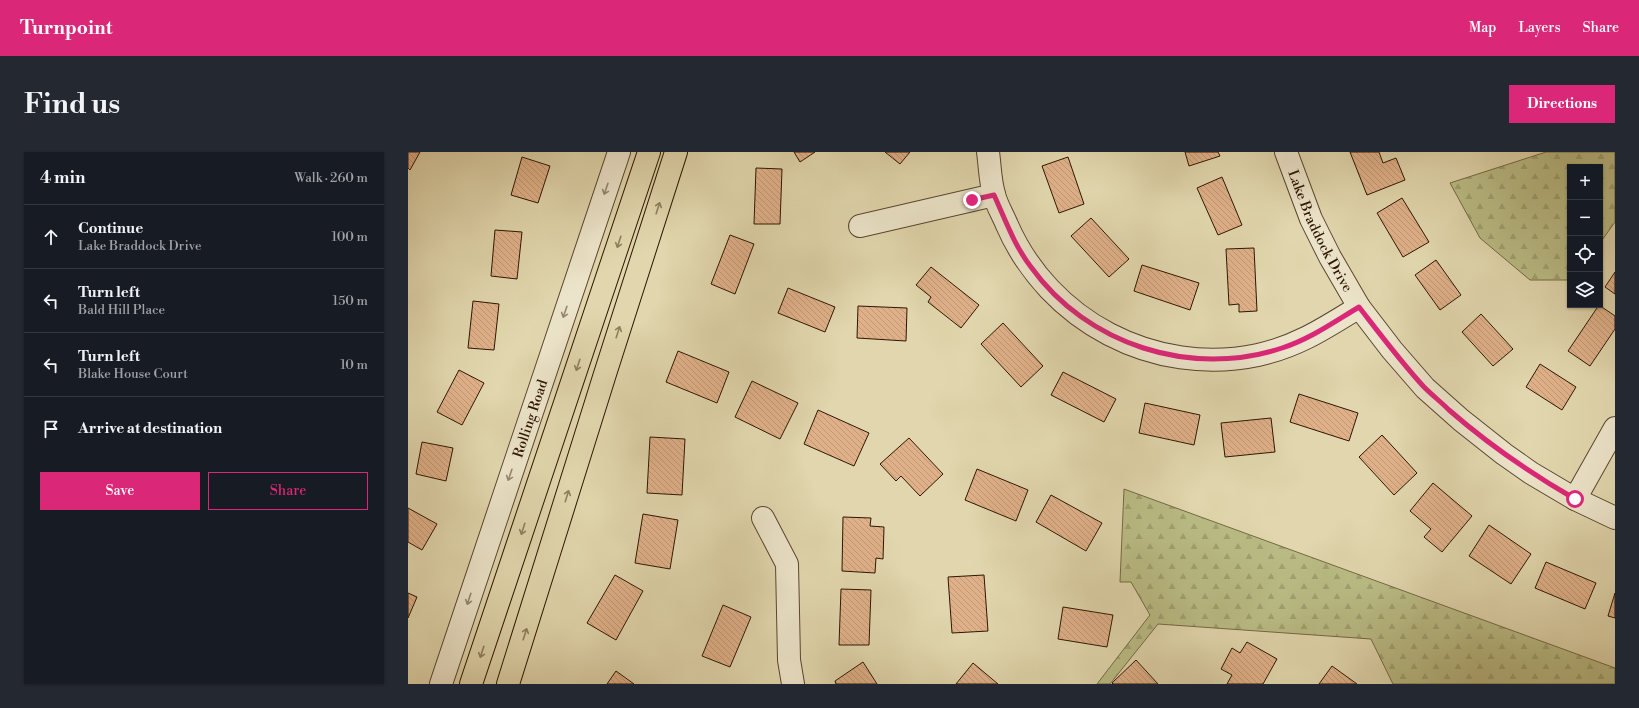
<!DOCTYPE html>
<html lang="en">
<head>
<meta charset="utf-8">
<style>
	:root { --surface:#171b24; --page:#242831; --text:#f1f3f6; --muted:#9ea1a6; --line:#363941; --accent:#db2777 }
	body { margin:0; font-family:"Libre Bodoni",serif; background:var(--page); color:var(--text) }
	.controls { position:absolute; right:12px; top:12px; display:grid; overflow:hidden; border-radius:0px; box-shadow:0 1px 3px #0004 }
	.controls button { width:36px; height:36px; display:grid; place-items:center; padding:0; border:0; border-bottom:1px solid var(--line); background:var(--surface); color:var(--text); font:20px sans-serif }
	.stop { position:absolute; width:12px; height:12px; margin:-9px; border:3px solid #db2777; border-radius:50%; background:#fff }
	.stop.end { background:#db2777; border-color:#fff; box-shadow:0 1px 4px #0008 }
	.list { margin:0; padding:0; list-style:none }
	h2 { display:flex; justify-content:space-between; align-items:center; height:52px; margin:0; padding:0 16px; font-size:17px }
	h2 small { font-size:13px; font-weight:400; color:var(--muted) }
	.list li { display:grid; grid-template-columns:26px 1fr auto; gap:12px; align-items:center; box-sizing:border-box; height:64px; padding:0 16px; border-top:1px solid var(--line) }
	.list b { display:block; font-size:15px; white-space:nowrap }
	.list p { margin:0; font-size:13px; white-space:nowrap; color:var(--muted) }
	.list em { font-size:13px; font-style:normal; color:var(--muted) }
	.actions { display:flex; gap:8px; padding:12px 16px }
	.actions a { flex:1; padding:9px 0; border:1px solid var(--accent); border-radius:0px; text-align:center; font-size:14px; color:var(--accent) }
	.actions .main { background:var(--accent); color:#fff }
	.icon { flex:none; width:22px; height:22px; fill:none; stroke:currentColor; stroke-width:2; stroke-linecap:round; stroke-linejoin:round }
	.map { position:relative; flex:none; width:1207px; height:532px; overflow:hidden; border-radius:0px }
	header { display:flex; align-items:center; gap:24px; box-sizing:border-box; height:56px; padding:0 20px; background:var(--accent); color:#fff }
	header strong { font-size:19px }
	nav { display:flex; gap:22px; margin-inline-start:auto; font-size:14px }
	.intro { display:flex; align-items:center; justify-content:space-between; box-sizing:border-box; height:96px; padding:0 24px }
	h1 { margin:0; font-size:28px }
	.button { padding:10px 18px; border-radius:0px; background:var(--accent); color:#fff; font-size:14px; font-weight:700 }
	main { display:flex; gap:24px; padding:0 24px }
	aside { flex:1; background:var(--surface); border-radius:0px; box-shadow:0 1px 3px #0004 }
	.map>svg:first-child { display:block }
</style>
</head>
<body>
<header>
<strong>Turnpoint</strong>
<nav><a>Map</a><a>Layers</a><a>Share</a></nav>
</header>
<div class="intro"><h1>Find us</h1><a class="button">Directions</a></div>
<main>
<aside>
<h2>4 min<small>Walk · 260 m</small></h2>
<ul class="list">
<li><svg class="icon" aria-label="ahead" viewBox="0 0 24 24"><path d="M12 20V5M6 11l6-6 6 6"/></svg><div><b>Continue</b><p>Lake Braddock Drive</p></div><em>100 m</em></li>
<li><svg class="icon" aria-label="left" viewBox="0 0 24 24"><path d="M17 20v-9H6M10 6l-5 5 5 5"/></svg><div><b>Turn left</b><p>Bald Hill Place</p></div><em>150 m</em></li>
<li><svg class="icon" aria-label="left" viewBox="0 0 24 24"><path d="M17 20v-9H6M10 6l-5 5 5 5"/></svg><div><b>Turn left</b><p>Blake House Court</p></div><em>10 m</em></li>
<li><svg class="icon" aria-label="arrive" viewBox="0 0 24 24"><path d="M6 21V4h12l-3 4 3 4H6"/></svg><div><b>Arrive at destination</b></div></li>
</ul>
<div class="actions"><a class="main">Save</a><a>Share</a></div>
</aside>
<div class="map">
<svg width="1207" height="532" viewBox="0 0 1207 532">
	<defs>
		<pattern id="forest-firs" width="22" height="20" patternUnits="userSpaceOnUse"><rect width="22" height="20" fill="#babc85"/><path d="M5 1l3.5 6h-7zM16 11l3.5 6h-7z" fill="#a0a171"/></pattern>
		<pattern id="building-back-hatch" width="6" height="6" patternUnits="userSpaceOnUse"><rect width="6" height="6" fill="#e0b189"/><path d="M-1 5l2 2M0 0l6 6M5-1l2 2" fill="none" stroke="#c09875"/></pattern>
	</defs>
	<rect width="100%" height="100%" fill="#e1d6ad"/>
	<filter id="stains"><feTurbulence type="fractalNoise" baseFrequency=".005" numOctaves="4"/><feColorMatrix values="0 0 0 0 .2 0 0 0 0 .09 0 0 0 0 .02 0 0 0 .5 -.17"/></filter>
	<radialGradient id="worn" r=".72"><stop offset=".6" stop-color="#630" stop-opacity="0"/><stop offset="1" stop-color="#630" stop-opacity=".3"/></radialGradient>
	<!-- forest -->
	<g fill="url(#forest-firs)" stroke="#746944">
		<path d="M1138,0H1207V70L1192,91V15H1162V128H1122L1072,86L1042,31Z"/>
		<path d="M716,337L1207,516V532H985L963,487L750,472L702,532H689L742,463L723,430H712Z"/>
	</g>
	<!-- building -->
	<g fill="url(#building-back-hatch)" stroke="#2d1602">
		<path d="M0,0H12L2,18L0,16Z"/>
		<path d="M386,0H407L392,10Z"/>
		<path d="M477,0H502L492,12Z"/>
		<path d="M777,0H810L812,4L781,14Z"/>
		<path d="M942,0H971L975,11L988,6L997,28L959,43Z"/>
		<path d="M114,5L142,14L130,51L103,43Z"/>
		<path d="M660,5L676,52L651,61L634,14Z"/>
		<path d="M348,16L374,17L372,72H346Z"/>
		<path d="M814,25L834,73L810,83L789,36Z"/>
		<path d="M994,46L1021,90L995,105L969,61Z"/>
		<path d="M683,66L721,107L701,125L663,84Z"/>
		<path d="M87,78L114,80L109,127L83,124Z"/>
		<path d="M322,83L346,92L327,142L303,132Z"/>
		<path d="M846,96L849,159L831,160V152L821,153L818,97Z"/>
		<path d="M1028,108L1053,143L1032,158L1007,123Z"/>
		<path d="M734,113L791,131L782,158L726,139Z"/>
		<path d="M523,115L571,153L553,176L520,150L523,145L508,133Z"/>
		<path d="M1207,120V142L1197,135Z"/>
		<path d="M380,136L427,155L417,180L370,161Z"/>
		<path d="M65,149L91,152L86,198L60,196Z"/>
		<path d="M1191,153L1207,164V177L1182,214L1160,199Z"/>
		<path d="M450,154L499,156L498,189L449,186Z"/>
		<path d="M1073,162L1105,197L1085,214L1054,180Z"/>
		<path d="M595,171L635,214L613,235L573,192Z"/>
		<path d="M270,199L321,220L309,251L258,230Z"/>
		<path d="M1132,212L1168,235L1154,258L1118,235Z"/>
		<path d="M51,218L76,231L54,273L29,260Z"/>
		<path d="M655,220L708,247L696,270L643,243Z"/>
		<path d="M344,229L390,251L372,287L327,265Z"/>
		<path d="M891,242L950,261L941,289L882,270Z"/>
		<path d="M737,251L792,263L786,293L731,281Z"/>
		<path d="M410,258L461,281L446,314L396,292Z"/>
		<path d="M863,266L867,300L817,305L813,271Z"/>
		<path d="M974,283L1009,321L986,343L951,305Z"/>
		<path d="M242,285L277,287L274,343L239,341Z"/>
		<path d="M501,286L535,322L512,344L493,324L488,329L472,312Z"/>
		<path d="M14,290L45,296L38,329L8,322Z"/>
		<path d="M569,317L620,338L608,369L557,348Z"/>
		<path d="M1025,331L1064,364L1034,400L1016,385L1023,377L1002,359Z"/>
		<path d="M643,343L694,371L678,399L628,370Z"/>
		<path d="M0,356L29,372L14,398L0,390Z"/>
		<path d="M235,362L270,368L262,417L227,411Z"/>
		<path d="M435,365L463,366L462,374L476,375L475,407L468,406L467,421L434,419Z"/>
		<path d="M1081,373L1123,402L1103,432L1061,404Z"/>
		<path d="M1138,410L1188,431L1177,457L1127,436Z"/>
		<path d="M207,423L235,439L208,488L179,471Z"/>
		<path d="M576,423L580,479L544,481L540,425Z"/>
		<path d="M433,437L463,438L461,493H431Z"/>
		<path d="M0,441L9,445L0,466Z"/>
		<path d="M1207,441V466L1200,464Z"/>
		<path d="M315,453L343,465L322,515L294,504Z"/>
		<path d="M655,455L705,463L699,495L650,487Z"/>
		<path d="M839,490L869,507L855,532H819L824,523L813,517L824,496L832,501Z"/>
		<path d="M728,508L750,532H705L704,531Z"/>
		<path d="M455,510L469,532H428L427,529Z"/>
		<path d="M565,511L590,532H548Z"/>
		<path d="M924,514L949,532H911Z"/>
		<path d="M208,519L226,532H199Z"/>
	</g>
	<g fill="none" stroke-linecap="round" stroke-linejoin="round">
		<defs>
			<g id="minor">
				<path d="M580,0C582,14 582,29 586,42C588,52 595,63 599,73C641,169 746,225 850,203C890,194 917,176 951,155"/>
				<path id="s1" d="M878,0L903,67L922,105L951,155L984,198L1017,236L1053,268L1096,302L1123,321L1167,347L1207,366"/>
				<path d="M452,74L586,43"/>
				<path d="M1167,347L1207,276"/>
				<path d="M355,366L379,412L381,508L385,532"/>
				<path id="s2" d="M33,532L211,0"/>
			</g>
			<g id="major">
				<path d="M63,532L241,0"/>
				<path d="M100,532L197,222L268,0"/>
			</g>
		</defs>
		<!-- minor casing -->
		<use href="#minor" stroke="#5a462d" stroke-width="24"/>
		<!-- major casing -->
		<use href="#major" stroke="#2d1602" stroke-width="24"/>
		<!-- minor -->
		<use href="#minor" stroke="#ece4ca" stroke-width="22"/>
		<!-- major -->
		<use href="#major" stroke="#e1d6ad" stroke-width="22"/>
	</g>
	<!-- one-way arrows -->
	<defs><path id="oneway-shaft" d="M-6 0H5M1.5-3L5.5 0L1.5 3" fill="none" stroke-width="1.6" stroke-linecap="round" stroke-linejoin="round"/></defs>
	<g stroke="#968770">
		<use href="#oneway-shaft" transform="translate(198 37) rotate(109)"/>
		<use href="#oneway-shaft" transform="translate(157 160) rotate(109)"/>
		<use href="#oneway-shaft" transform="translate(102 323) rotate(109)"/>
		<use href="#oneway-shaft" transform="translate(61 447) rotate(108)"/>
	</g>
	<g stroke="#908060">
		<use href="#oneway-shaft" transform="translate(250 56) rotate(-72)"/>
		<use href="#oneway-shaft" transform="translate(211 90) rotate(108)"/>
		<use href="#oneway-shaft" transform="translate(210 180) rotate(-72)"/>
		<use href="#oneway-shaft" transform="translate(170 213) rotate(108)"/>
		<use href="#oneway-shaft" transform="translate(159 344) rotate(-73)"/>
		<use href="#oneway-shaft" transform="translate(115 377) rotate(108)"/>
		<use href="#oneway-shaft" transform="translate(117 482) rotate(-72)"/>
		<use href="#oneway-shaft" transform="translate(74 500) rotate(108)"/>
	</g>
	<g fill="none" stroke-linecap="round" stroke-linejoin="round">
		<!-- route -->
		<path stroke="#db2777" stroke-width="5" d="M564,48L586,43C597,67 606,93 623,115C679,193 783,226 874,196C902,187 926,170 951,155C972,182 993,210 1016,235C1024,243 1033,250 1041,258C1080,292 1122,321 1167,347"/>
	</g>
	<g text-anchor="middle" stroke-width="4" stroke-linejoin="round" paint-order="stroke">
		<!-- street labels -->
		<g font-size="14" fill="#2d1602" stroke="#ece4ca">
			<text dy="5" stroke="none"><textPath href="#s1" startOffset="86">Lake Braddock Drive</textPath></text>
			<text dy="5" stroke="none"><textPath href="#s2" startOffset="280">Rolling Road</textPath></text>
		</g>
	</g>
	<rect width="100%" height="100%" filter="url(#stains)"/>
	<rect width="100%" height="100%" fill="url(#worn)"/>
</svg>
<div class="controls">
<button>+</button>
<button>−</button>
<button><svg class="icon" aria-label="locate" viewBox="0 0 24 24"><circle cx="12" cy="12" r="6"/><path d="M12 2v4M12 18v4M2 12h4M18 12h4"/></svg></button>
<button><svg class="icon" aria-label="layers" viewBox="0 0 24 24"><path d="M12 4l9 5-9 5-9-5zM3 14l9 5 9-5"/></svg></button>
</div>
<div class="stop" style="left:1167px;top:347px"></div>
<div class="stop end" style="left:564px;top:48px"></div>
</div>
</main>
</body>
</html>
